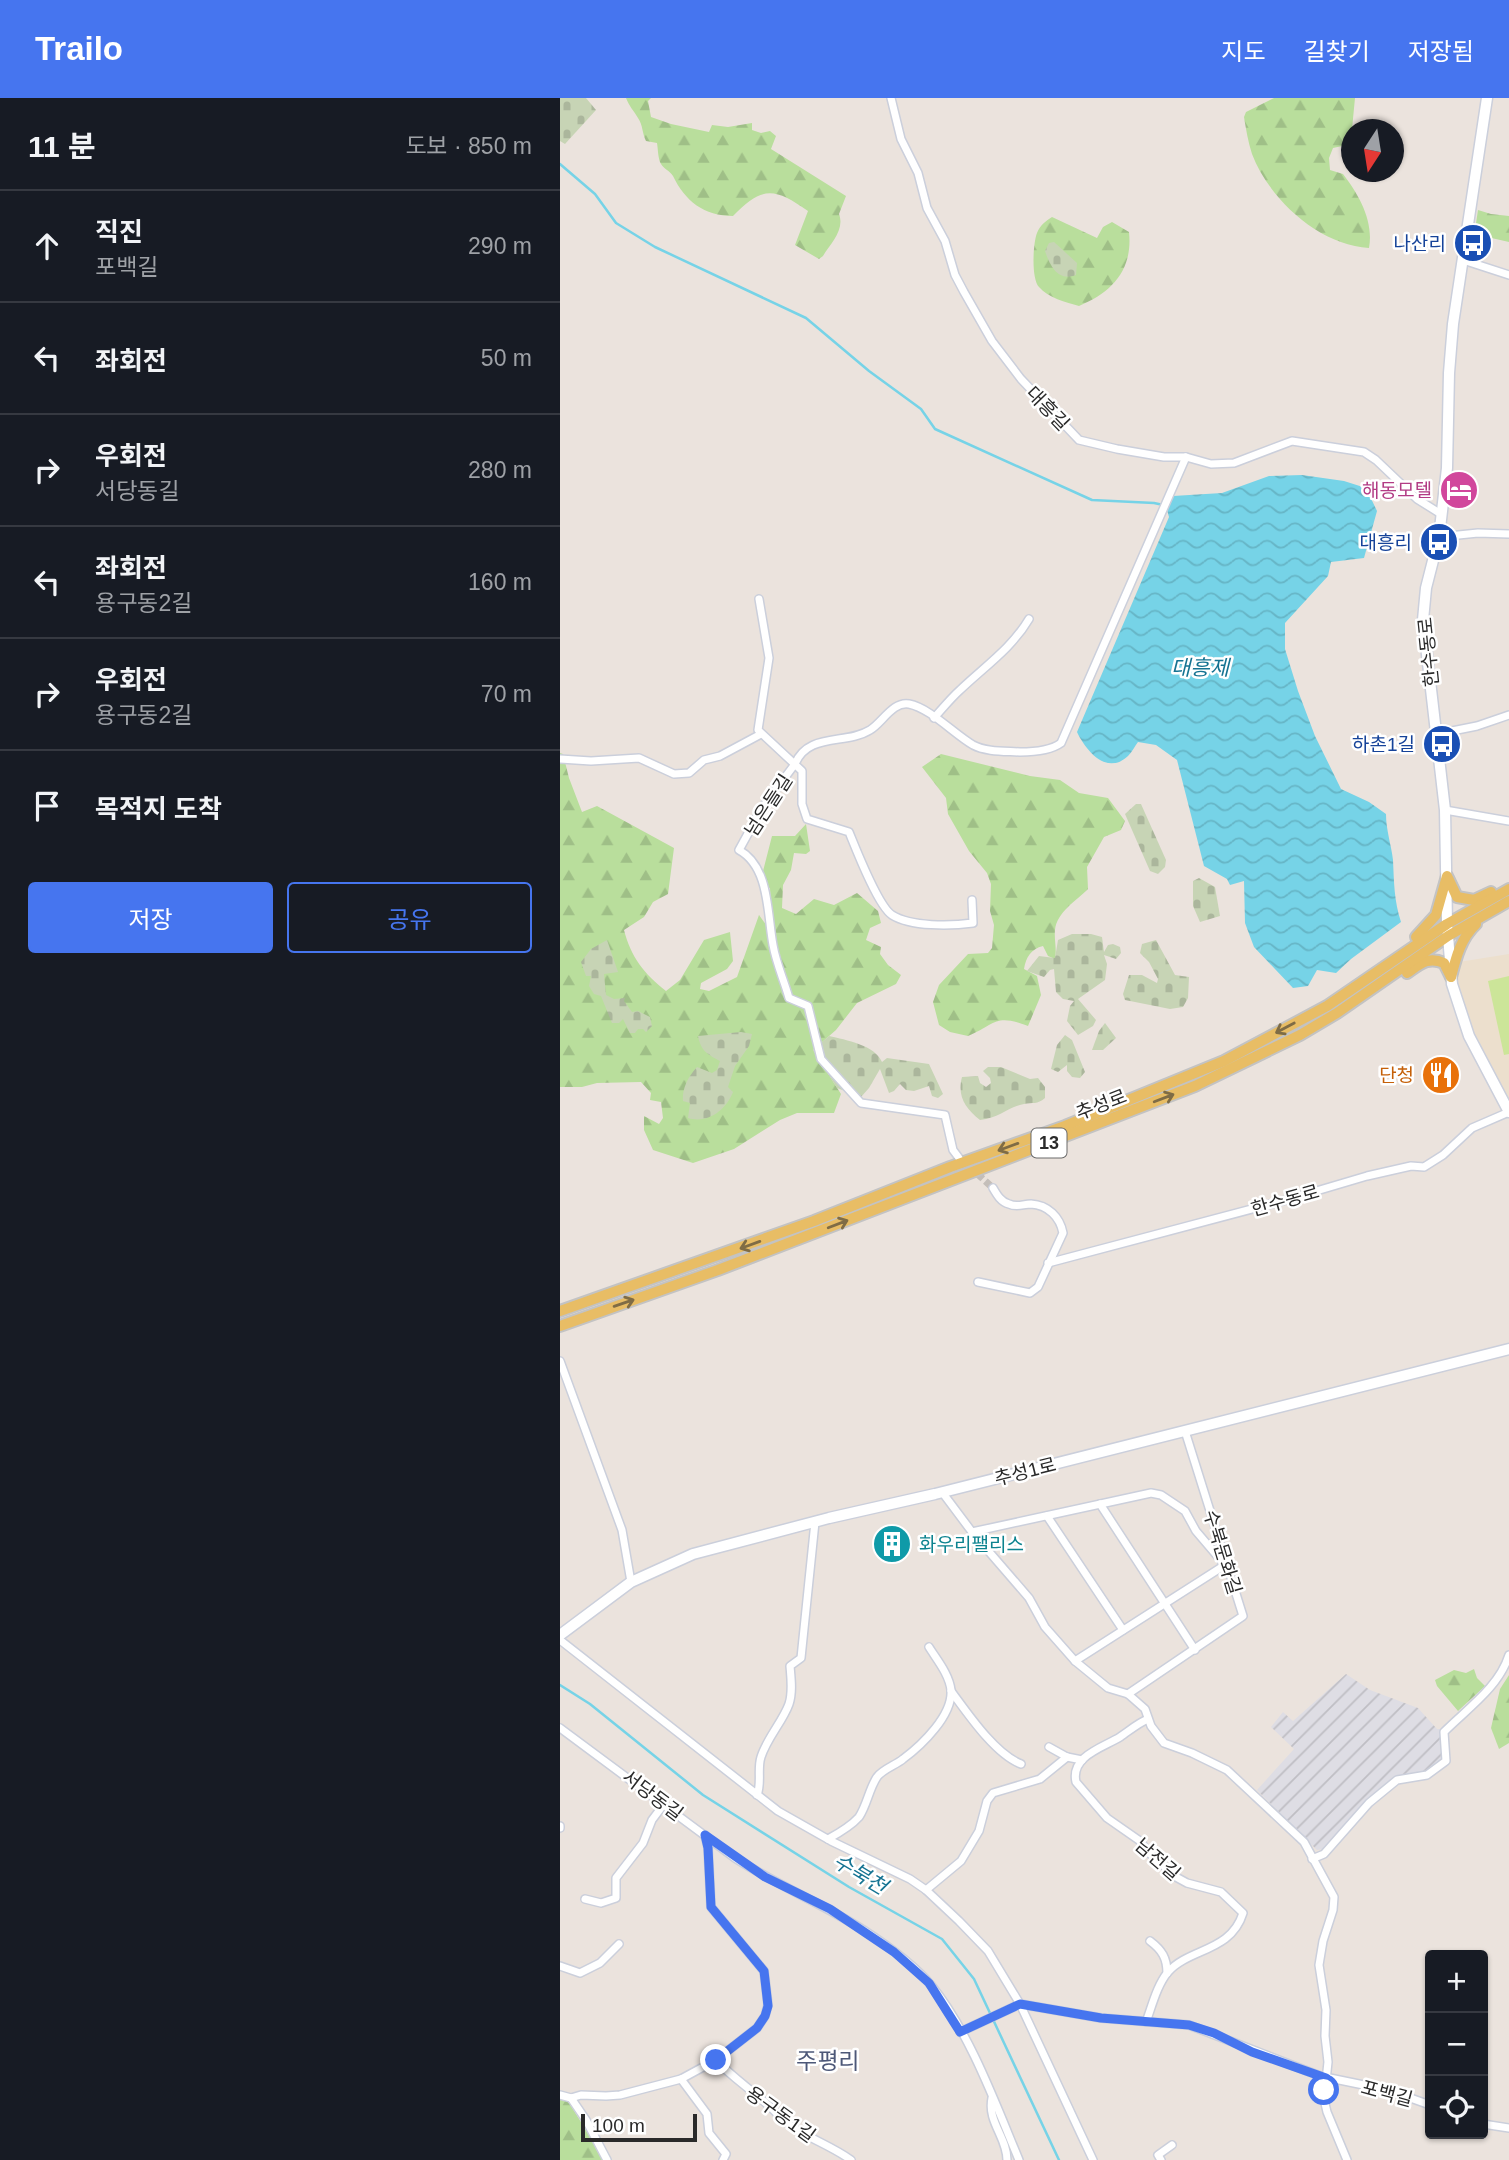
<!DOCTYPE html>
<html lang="ko">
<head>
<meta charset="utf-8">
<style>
	:root { --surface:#171b24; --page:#242831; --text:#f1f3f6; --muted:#9ea1a6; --line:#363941; --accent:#4675ef }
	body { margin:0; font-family:Helvetica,"Noto Sans KR",sans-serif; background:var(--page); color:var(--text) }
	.controls { position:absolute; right:21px; bottom:21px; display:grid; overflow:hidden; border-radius:7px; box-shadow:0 2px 5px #0004 }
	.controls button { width:63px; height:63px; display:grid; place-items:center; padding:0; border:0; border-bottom:2px solid var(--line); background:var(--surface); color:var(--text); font:35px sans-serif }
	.compass { position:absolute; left:781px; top:21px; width:63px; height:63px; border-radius:50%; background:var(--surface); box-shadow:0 2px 5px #0004; rotate:192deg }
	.scale { position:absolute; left:21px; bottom:18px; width:116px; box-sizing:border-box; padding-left:7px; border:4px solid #2a2a2a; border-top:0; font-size:19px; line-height:24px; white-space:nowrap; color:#2a2a2a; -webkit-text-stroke:5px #fff; paint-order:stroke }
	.stop { position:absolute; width:21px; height:21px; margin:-16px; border:5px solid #4675ef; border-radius:50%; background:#fff }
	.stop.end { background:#4675ef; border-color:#fff; box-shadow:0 2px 7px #0008 }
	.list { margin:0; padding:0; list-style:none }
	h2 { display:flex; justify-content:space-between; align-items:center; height:91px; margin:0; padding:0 28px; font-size:30px }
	h2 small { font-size:23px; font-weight:400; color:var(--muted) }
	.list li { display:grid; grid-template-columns:46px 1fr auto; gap:21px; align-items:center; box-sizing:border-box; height:112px; padding:0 28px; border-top:2px solid var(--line) }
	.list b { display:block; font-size:26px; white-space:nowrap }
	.list p { margin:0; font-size:23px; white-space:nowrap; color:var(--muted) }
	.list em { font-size:23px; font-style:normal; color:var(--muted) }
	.actions { display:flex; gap:14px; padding:21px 28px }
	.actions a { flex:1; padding:16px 0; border:2px solid var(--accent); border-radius:7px; text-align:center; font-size:24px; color:var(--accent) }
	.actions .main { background:var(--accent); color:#fff }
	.icon { flex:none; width:38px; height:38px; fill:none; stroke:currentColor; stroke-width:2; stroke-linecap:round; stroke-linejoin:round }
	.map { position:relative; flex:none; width:949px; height:2062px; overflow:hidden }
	header { display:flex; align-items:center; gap:42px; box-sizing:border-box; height:98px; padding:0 35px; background:var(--accent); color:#fff }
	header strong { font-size:33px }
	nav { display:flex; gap:38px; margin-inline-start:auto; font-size:24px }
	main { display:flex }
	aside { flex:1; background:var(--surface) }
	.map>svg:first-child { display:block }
</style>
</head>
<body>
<header>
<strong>Trailo</strong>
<nav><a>지도</a><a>길찾기</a><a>저장됨</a></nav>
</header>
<main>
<aside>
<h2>11 분<small>도보 · 850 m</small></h2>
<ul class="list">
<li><svg class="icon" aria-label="ahead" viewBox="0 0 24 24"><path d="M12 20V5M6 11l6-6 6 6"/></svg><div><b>직진</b><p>포백길</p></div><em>290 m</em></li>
<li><svg class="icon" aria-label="left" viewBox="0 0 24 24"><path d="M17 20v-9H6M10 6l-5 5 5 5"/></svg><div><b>좌회전</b></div><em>50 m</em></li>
<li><svg class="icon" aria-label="right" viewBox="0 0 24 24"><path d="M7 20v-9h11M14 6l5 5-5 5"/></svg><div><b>우회전</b><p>서당동길</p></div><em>280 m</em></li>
<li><svg class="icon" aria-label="left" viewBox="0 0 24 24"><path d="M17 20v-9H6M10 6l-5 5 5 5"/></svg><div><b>좌회전</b><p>용구동2길</p></div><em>160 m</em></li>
<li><svg class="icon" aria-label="right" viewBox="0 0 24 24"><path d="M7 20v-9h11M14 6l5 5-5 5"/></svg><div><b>우회전</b><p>용구동2길</p></div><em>70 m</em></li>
<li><svg class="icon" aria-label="arrive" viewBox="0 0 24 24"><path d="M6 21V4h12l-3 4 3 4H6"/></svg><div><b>목적지 도착</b></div></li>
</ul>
<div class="actions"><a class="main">저장</a><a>공유</a></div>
</aside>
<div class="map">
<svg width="949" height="2062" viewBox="0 0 949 2062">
	<defs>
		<pattern id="industrial-furrows" width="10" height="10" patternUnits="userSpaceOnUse" patternTransform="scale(1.75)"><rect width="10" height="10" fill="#dedde4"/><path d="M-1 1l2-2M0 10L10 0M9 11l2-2" fill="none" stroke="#bfbec4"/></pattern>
		<pattern id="forest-firs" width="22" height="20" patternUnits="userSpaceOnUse" patternTransform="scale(1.75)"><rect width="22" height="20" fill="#b9de9c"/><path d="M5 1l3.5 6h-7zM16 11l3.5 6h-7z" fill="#9fbf87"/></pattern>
		<pattern id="cemetery-stones" width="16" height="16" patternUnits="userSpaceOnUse" patternTransform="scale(1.75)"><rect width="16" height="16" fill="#c7d4b5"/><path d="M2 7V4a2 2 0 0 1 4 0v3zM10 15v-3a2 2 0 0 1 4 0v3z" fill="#abb69c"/></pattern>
		<pattern id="water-waves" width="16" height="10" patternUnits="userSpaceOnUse" patternTransform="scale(1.75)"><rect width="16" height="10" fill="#76d3e7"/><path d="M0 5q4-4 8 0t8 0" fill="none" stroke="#66b5c6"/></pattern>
	</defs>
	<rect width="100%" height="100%" fill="#ebe3dd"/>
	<!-- industrial -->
	<path fill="url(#industrial-furrows)" d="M786,1576L810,1592L858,1610L877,1631H882L883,1661L866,1675L836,1680L764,1751L757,1752L697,1692L734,1651L711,1629L723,1614L733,1623Z"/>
	<!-- education -->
	<path fill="#ecdfcd" d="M949,856V1005L905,916L896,878L899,864Z"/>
	<!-- forest -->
	<g fill="url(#forest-firs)">
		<path d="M66,0H91L88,3L91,19L111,26L149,34L152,27L168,29L192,25V32L201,35L210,33L216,38L211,51L286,98L279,116C285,132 271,145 263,158L259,161L235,147L248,113C214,89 202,88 173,118C144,118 125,103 113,78C110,73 104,71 101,66C98,61 98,51 97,45L86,43C82,35 83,27 78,20C74,13 69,8 66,0Z"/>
		<path d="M714,0H795L792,31L787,47L773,50L769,60L770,72L783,76C799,97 814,123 809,150C759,147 709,101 692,56C688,44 686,31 684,19L686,14Z"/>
		<path d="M918,112L931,116L949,118V144L927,139L915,132Z"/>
		<path d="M492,119L537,140L543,129L552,124L569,134C573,171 553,194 519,208C506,204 488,200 479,189C471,180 473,145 477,135C480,127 486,123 492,119Z"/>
		<path d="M0,655L3,656L9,680L22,714L37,708L114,750L108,796L93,804L84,819L64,832C71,859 84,876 106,893L120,882L144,842L170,834L173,863L167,871L141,885L140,891L149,893L177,879L199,817L207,828L211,811L210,790L205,789L202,777L212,738H235L246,726L250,753L246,756L234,755L231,772L223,787L222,810L236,816L254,801L274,807L297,795L318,813L321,825L310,830L306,842L321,849L320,856L328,867L341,877L336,886L297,905L276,932L253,952L281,996L274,1015H237L220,1022L174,1051L133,1065L93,1052L84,1032V1018L99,1026L103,1020L101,1004L90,1002L91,995L81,984L37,985L22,989H0Z"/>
		<path d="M381,656L470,678L500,682L519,695L548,700L565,723L561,732L544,739L527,769L528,791C516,803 497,814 495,832C494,842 497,850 495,861L488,858L483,848C471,851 466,859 464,871L477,878L481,897L468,928C435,915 436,926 408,938L390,934L379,927L373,904L379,887L408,856L428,855L432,850L434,827L430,813L431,786L427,775L409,753L388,716L386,700L362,669Z"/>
		<path d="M914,1571L917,1580L925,1588L898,1613L877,1588L875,1582L894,1572L906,1575Z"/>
		<path d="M949,1577V1645L939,1651L931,1630L940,1591Z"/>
		<path d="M0,1997L10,2006L44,2062H0Z"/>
	</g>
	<!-- cemetery -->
	<g fill="url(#cemetery-stones)">
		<path d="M0,0H26L36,12L5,46L0,43Z"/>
		<path d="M494,144L517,165L516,177C498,184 490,168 485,153L489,145Z"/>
		<path d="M576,706H581L606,762L605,769L598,776L590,773L565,716Z"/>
		<path d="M639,780L655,789L660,818L640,824L633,808V783Z"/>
		<path d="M512,836H531L542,839L544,854L548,847L553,846L560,849L561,855L556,861L544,857L547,866L545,882L518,901L536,922L533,928L518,937L507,923L510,908L514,903L503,901L496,894L494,871L490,872L484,879L467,873L479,858L495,860L498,842Z"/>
		<path d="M47,842L58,874L44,876L46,897L54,901L65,900L64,903L72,914L78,913L90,919L92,928L86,934L83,931H78L75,935H70L63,921L59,925H52L41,898L34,896L29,888L31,878H26L21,864L31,851Z"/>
		<path d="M596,842L615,877L629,879L628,900L623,909L610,911L565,902L563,896L569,877H582L597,885L598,881L589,864L580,855L582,846Z"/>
		<path d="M545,925L556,940L543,952H532L539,933Z"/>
		<path d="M181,934L192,936L189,948L175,968L168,989L173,994C166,1012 148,1026 128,1020L130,1005L123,1003C122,990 128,979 137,969L152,975L157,972L160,963C147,956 141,953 138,938Z"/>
		<path d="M505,937L512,942L525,974L520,980L512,979L507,973V967L498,974L491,971L497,947Z"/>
		<path d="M269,938C286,942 315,947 322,964L327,960L369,966L383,996L378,1000L372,998L369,988L354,993L346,992L340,986L334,993L329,995L320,971L309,990L301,999L277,990L253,952Z"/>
		<path d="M428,969H441L470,981L478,980L485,989V1000C477,1007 473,1004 464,1006C447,1009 440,1020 420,1022C405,1010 397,998 402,979L418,978L420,985L426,989L431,985L430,980L423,973Z"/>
	</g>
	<!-- pitch -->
	<path fill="#cce599" d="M949,878V956L944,957L928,883Z"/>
	<!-- water -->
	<path fill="url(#water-waves)" d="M742,377L784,383L806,390L817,413L804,460L771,464L768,478L725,525V551L738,593L755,638L781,691L809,704L826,716C826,732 831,746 833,762C834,784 834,803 841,824L791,861L776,875L757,872L748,888L733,890L694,849L685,825L684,783L670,787L667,781L644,768L617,662L596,647L578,644C575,648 572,654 568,658C547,678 526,653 517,634L609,419L607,412L613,398L662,395L709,378Z"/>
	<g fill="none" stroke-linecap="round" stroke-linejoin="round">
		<!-- stream -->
		<g stroke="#76d3e7" stroke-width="2.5">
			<path d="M0,66L35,96L56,125L95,149L246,220L309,273L361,311L375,331L532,402L594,405L608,408"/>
			<path d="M0,1587L30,1606L143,1697L289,1789L382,1841L414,1881L499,2062"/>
		</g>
		<!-- street-tunnel -->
		<path stroke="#c4beb9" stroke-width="7" stroke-dasharray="7 3.5" stroke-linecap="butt" d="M402,1062L433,1090"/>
		<defs>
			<g id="street">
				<path d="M331,0L341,41L358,75L367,110L385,143L395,177L404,194L432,243L461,281L519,342L557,351L604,359H626L651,366L674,365L732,343L804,354L816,362L857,401L881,416"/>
				<path d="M903,162L949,177"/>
				<path d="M879,439L918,435L949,436"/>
				<path d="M199,501L209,560L198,632L242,673V706L247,721L289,734C296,751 318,808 332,817C351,829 391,828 413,825L412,802"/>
				<path d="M374,620C382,611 391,600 400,592C424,569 452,550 469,521"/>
				<path d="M877,636L917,628L949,617"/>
				<path d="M0,661L31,663L79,660L114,676L129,675L144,662L160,658L201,636"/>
				<path d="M885,712L949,723"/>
				<path d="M399,1060L393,1052L385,1017L301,1005L261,961L248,908L229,900C224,882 216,865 213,847C207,816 210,769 179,752L202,710L235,666C248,634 286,647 310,632C322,625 333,603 349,606C370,610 394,636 413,647C426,654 445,653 460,654C474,654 490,653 501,645L626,359"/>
				<path d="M488,1165L726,1102L807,1078L851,1068L864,1069L883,1057L912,1030L949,1014"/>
				<path d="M418,1184L470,1195L478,1189L503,1135C500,1119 488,1107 471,1106C463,1106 457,1110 449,1106C441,1104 437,1097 433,1090"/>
				<path d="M0,1263L62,1432L71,1484"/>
				<path d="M382,1394L412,1434L469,1500L485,1529L515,1563L548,1590L568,1596L585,1611L591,1628L604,1645L632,1655L667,1672L744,1744L774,1799L773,1812L763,1843L759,1867L766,1912L765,1938L768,1964L764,2001L767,2014L787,2062"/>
				<path d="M540,1406L635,1552"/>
				<path d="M487,1418L563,1532"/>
				<path d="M412,1434L591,1395L601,1397L625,1413L636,1433L665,1467L515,1563"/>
				<path d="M0,1542L218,1713L271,1743L350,1781L366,1792L399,1823L428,1853L460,1906L533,2062"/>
				<path d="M391,1593C408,1616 435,1656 461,1666"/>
				<path d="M568,1596L683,1518L625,1333"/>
				<path d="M0,1630L175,1760C217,1787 263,1806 305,1833C328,1848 353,1866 371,1887C409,1933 436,2007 459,2062"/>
				<path d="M489,1649L507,1659L522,1662"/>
				<path d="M197,1697C202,1685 197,1671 201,1659C207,1640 223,1623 229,1606C233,1594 231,1580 230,1568L241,1560L255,1424"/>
				<path d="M0,1728V1730"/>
				<path d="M268,1741C279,1735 291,1728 299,1719C307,1707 309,1691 317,1679C323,1671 336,1667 343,1661C362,1647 393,1617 391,1592C389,1576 377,1562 369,1549"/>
				<path d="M752,1761L764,1756L809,1705L837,1682L867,1677L886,1663L884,1634C908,1610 939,1589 949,1557"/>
				<path d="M366,1792L401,1763L419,1733L427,1703L433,1695L480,1681L507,1659"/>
				<path d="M25,1801L41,1805L56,1800V1780L83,1745L92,1722L104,1706"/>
				<path d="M590,1843C602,1852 607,1860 607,1875"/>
				<path d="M0,1868L20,1875L40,1865L59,1846"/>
				<path d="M586,1924C592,1908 597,1887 608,1874C629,1850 671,1854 683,1815L661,1794L627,1785L616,1779L588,1754L580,1743L547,1720L516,1684C510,1658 544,1649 560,1639C569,1633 578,1625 588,1621"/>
				<path d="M400,1934L460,1906L541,1920L629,1927L760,1978L828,1992L870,2007"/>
				<path d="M156,1962C170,1977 186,1988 201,2001C213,2010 222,2022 234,2030C253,2042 273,2049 291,2062"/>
				<path d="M121,1981L147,2016L149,2035L166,2056L163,2062"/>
				<path d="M0,1997L11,2000L21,1997L46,1998L60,1997L121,1981L156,1962L197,1930L205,1918L208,1907L204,1873L151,1809L148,1750L145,1737"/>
				<path d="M11,2000L26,2022L47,2062"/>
				<path d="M432,2000C427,2024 447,2039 447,2062"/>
				<path d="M923,2026L949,2030"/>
				<path d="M601,2062L598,2057L612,2047"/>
			</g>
			<g id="secondary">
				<path d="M927,0L893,226L889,275L887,370L879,439L866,490L863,522L885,712L887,826L892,886L909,938L949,1014"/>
				<path d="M0,1537L71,1484L133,1456L269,1420L375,1396L949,1251"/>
			</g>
			<g id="primary">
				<path d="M888,780L897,799L914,802L931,794"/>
				<path d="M856,839L876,817L887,778"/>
				<path d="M847,875C860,866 868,858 884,865L891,879"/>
				<path d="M891,879C896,859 901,840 916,826"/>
				<path d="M0,1213L254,1123L390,1069L505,1028L664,963L767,908L887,826L949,791"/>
				<path d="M0,1228L158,1172L635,988L740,937L777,915L888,838L949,803"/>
			</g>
		</defs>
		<!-- street casing -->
		<use href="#street" stroke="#cbcfdb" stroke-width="10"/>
		<!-- secondary casing -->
		<use href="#secondary" stroke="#cbcfdb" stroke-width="13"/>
		<!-- primary casing -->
		<use href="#primary" stroke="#c3c3c3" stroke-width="14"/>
		<!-- street -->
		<use href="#street" stroke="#fff" stroke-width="7"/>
		<!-- secondary -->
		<use href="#secondary" stroke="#fff" stroke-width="10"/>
		<!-- primary -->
		<use href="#primary" stroke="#e8bd65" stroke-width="10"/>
	</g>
	<!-- one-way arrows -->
	<defs><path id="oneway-shaft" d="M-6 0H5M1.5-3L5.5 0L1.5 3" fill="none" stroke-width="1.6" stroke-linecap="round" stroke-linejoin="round" transform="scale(1.75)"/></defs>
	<g stroke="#7f6c45">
		<use href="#oneway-shaft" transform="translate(725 930) rotate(152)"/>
		<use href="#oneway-shaft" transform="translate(604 1000) rotate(-21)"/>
		<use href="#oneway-shaft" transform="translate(448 1049) rotate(160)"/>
		<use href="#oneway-shaft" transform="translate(278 1126) rotate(-21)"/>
		<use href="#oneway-shaft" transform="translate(190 1147) rotate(160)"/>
		<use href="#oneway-shaft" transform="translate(64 1205) rotate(-19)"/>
	</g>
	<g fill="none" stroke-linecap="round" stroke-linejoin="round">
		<!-- route -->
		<path stroke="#4675ef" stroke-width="9" d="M156,1962L197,1930L205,1918L208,1908L204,1873L151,1809L148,1750L145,1737L205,1779L270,1811L334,1854L369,1885L400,1934L460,1906L541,1920L629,1927L654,1935L692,1954L766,1980L764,1992"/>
	</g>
	<!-- icons -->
	<defs>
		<symbol id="bus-disc" viewBox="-11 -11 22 22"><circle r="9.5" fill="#1a4fb4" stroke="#fff"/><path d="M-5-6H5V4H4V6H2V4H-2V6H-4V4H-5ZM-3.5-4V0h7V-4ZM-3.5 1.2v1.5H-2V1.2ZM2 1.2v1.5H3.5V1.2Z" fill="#fff"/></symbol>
		<symbol id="hotel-disc" viewBox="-11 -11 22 22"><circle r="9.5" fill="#d1479c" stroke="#fff"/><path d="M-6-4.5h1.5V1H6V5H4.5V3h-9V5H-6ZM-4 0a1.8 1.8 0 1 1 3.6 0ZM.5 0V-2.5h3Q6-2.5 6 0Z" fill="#fff"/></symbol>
		<symbol id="restaurant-disc" viewBox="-11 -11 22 22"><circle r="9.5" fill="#e8710a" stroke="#fff"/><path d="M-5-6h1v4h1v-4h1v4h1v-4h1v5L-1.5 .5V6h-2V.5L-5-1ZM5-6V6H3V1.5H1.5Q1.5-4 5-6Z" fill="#fff"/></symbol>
		<symbol id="building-disc" viewBox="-11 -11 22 22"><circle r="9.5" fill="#0f9aa8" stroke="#fff"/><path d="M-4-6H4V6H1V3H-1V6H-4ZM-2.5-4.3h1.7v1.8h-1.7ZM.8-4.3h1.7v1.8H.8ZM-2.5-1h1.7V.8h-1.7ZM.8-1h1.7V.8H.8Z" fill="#fff"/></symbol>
	</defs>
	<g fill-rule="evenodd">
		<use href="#bus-disc" x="891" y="123" width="44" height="44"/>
		<use href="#hotel-disc" x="877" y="370" width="44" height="44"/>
		<use href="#bus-disc" x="857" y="422" width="44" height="44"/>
		<use href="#bus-disc" x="860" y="624" width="44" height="44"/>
		<use href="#restaurant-disc" x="859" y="955" width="44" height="44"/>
		<use href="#building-disc" x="310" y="1424" width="44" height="44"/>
	</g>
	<g text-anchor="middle" stroke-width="5" stroke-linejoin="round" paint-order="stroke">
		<!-- shield labels -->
		<rect fill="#fff" stroke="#6a6a6a" stroke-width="2" x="471.5" y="1030.5" width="35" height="29" rx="5"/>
		<g font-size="18" font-weight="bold" fill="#2a2a2a">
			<text x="489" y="1051">13</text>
		</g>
		<!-- transit labels -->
		<g font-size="19" fill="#164399" stroke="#fff" text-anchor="end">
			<text x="886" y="152">나산리</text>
			<text x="852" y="451">대흥리</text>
			<text x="855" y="653">하촌1길</text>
		</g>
		<!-- street labels -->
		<g font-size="19" fill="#2a2a2a" stroke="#fff">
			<text transform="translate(488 310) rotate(46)" y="7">대흥길</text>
			<text transform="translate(868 554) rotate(-96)" y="7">한수동로</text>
			<text transform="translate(208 707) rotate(-57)" y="7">넘은들길</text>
			<text transform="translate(541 1006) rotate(-21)" y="7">추성로</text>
			<text transform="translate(725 1102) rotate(-16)" y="7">한수동로</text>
			<text transform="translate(465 1373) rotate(-14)" y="7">추성1로</text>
			<text transform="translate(663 1454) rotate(73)" y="7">수북문화길</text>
			<text transform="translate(93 1697) rotate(37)" y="7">서당동길</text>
			<text transform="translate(598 1761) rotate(41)" y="7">남전길</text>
			<text transform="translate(827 1995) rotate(15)" y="7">포백길</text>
			<text transform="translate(221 2016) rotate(36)" y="7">용구동1길</text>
		</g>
		<!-- hotel labels -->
		<g font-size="19" fill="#b23c85" stroke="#fff" text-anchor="end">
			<text x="872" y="399">해동모텔</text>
		</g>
		<!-- food labels -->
		<g font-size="19" fill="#c56008" stroke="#fff" text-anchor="end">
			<text x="854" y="984">단청</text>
		</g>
		<!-- culture labels -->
		<g font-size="19" fill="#0d838f" stroke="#fff" text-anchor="start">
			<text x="359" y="1453">화우리팰리스</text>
		</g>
		<!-- water labels -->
		<g font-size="21" font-style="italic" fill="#157392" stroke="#fff">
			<text x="640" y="577">대흥제</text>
			<text transform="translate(300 1776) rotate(31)" y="7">수북천</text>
		</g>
		<!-- quarter labels -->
		<g font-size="23" fill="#4d5878" stroke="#fff">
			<text x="268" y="1971">주평리</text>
		</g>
	</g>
</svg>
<div class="controls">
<button>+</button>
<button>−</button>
<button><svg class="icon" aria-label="locate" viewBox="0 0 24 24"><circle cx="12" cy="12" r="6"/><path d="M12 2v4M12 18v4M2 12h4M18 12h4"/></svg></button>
</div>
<svg class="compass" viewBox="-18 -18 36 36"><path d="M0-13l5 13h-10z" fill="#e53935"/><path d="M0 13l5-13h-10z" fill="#9ea1a6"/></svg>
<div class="scale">100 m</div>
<div class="stop" style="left:764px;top:1992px"></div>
<div class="stop end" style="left:156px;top:1962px"></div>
</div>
</main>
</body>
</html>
